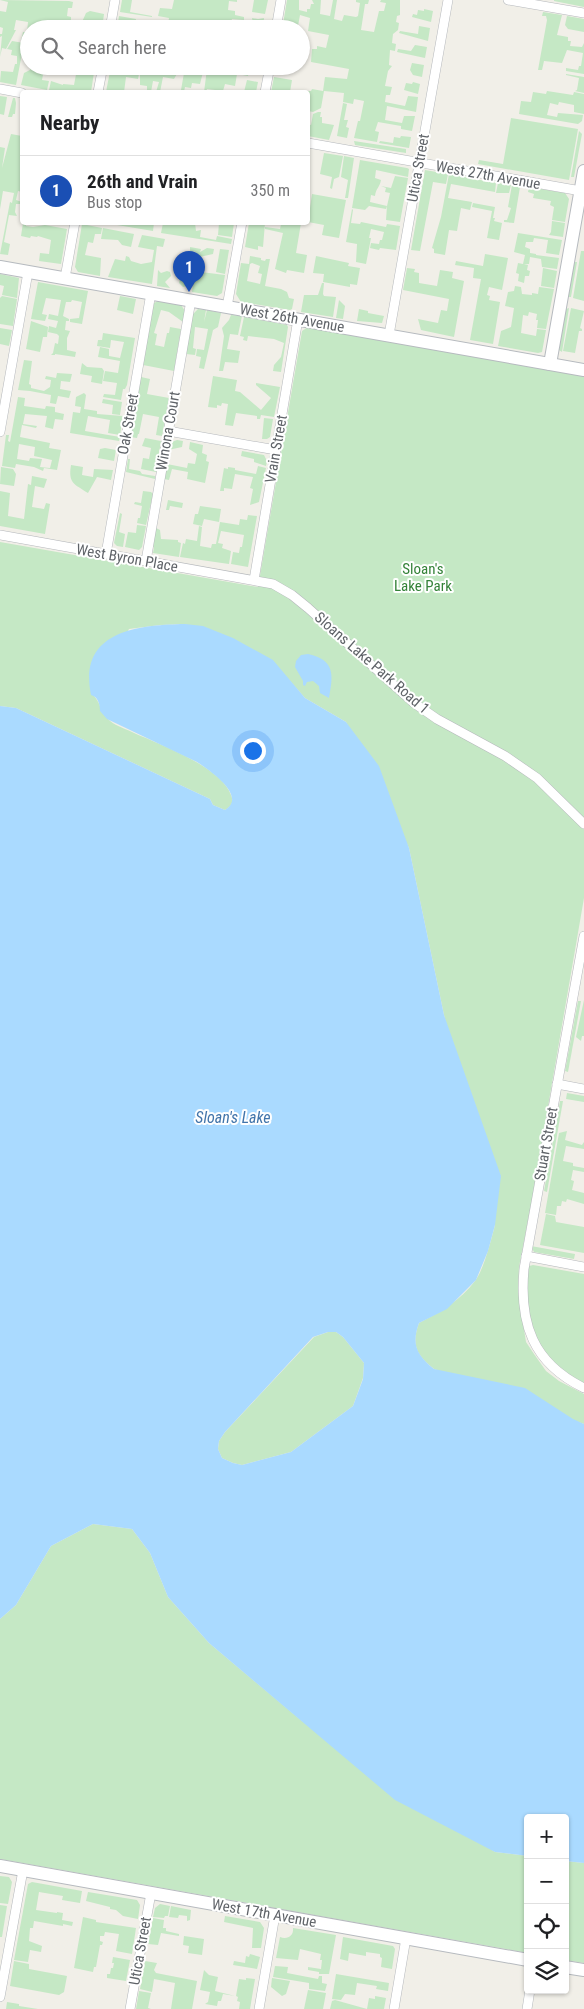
<!DOCTYPE html>
<html lang="en">
<head>
<meta charset="utf-8">
<style>
	:root { --surface:#fff; --page:#f6f6f6; --text:#202124; --muted:#757577; --line:#e0e0e0; --accent:#ea4335 }
	body { margin:0; font-family:"Roboto Condensed",sans-serif; background:var(--page); color:var(--text) }
	.controls { position:absolute; right:15px; bottom:15px; display:grid; overflow:hidden; border-radius:5px; box-shadow:0 1px 4px #0004 }
	.controls button { width:45px; height:45px; display:grid; place-items:center; padding:0; border:0; border-bottom:1px solid var(--line); background:var(--surface); color:var(--text); font:25px sans-serif }
	.you { position:absolute; left:252px; top:750px; width:18px; height:18px; margin:-12px; border:4px solid #fff; border-radius:50%; background:#1a73e8; box-shadow:0 0 0 8px #1a73e833 }
	.badge { display:grid; place-items:center; width:32px; height:32px; border-radius:50%; background:var(--accent); color:#fff; font-size:16px; font-weight:700 }
	.pin { position:absolute; translate:-50% -41px; filter:drop-shadow(0 1px 2px #0008) }
	.pin::after { content:''; position:absolute; top:26px; width:18px; height:15px; background:inherit; clip-path:polygon(0 0,100% 0,50% 100%) }
	.list { margin:0; padding:0; list-style:none }
	h2 { display:flex; justify-content:space-between; align-items:center; height:65px; margin:0; padding:0 20px; font-size:21px }
	h2 small { font-size:16px; font-weight:400; color:var(--muted) }
	.list li { display:grid; grid-template-columns:32px 1fr auto; gap:15px; align-items:center; box-sizing:border-box; height:70px; padding:0 20px; border-top:1px solid var(--line) }
	.list b { display:block; font-size:19px; white-space:nowrap }
	.list p { margin:0; font-size:16px; white-space:nowrap; color:var(--muted) }
	.list em { font-size:16px; font-style:normal; color:var(--muted) }
	.icon { flex:none; width:28px; height:28px; fill:none; stroke:currentColor; stroke-width:2; stroke-linecap:round; stroke-linejoin:round }
	.map { position:relative; flex:none; width:584px; height:2009px; overflow:hidden }
	.search { position:absolute; background:var(--surface); box-shadow:0 1px 4px #0004; left:20px; top:20px; width:290px; height:55px; display:flex; align-items:center; gap:12px; box-sizing:border-box; padding:0 18px; border-radius:28px; color:var(--muted); font-size:19px }
	.panel { position:absolute; background:var(--surface); box-shadow:0 1px 4px #0004; left:20px; top:90px; width:290px; height:135px; border-radius:5px }
	.map>svg:first-child { display:block }
</style>
</head>
<body>
<div class="map">
<svg width="584" height="2009" viewBox="0 0 584 2009">
	<rect width="100%" height="100%" fill="#f1efe8"/>
	<!-- green -->
	<g fill="#c5e8c5" fill-rule="evenodd">
		<path d="M0,0L69,1L73,2L72,8H68L67,16L71,17V20L82,22L86,13L90,11L104,14L102,29H86L68,24L64,29H29V48L28,42L21,41L23,32H27L28,22L16,20L14,30H16L6,49L2,48L0,57L2,36L0,37V34H2L3,28L0,27V11L6,12L8,2Z"/>
		<path d="M122,0H132L130,12L152,16V17L120,12Z"/>
		<path d="M174,0H237V2L229,1L228,10L235,11V15L244,17V20L232,19L230,27L214,24L213,29H167L169,18L158,16L160,8L172,9Z"/>
		<path d="M254,0H268L265,14L252,12Z"/>
		<path d="M287,0H299V10L307,12V9H310L311,4H314L312,0H321L320,14L330,16L333,0H337L334,19L342,21L344,15L356,17L358,16L360,3L356,2V0H369L368,4H365L361,30L374,32L379,11H384L386,3L380,2L381,0H400V15L397,16L396,22L399,23L398,30L393,34L392,43L396,44L395,51L390,50L389,65L392,66L388,71L385,86L392,87L390,95H386L385,102L405,106L408,96L418,97L416,112L387,106L385,120L402,123L404,116H415L412,131L401,129V126L378,122L375,131L379,132L377,142L354,138L358,121H360L364,101L354,99L353,104L343,102L344,93L324,91L321,108L313,112L308,111L310,98L308,97L307,91H311L312,89L323,91L325,77L347,79L349,69L311,62L312,49H317V46L326,48L329,35L308,31L310,18L300,15L298,26L283,24Z"/>
		<path d="M554,0H584V7L554,1Z"/>
		<path d="M424,9L433,11L431,22L412,17L413,14L417,15L418,10L424,11Z"/>
		<path d="M543,12L562,15L557,35L568,37V41H571L570,46L582,47L584,43V74L566,71V68L578,70L579,66H581L583,53L567,50L562,63L544,61L542,70H538L547,20L546,16H542Z"/>
		<path d="M119,16L136,19L135,29H117Z"/>
		<path d="M567,16L584,19V32L568,29L565,25Z"/>
		<path d="M252,18L258,19L264,18L263,29H254Z"/>
		<path d="M419,26L430,28L428,41L399,33L400,31L418,34Z"/>
		<path d="M12,41L24,43L16,85L0,82L1,71L13,72L15,64H17V56L11,55L12,50L7,49Z"/>
		<path d="M415,45L427,47L425,58L397,52L398,49L411,51Z"/>
		<path d="M412,63L424,65L422,77L413,75L410,70Z"/>
		<path d="M32,66H63L55,71L44,69L42,80L49,81L47,90L21,85L24,73L30,70Z"/>
		<path d="M64,66H95L91,92H63L49,90L51,81L63,85V84L74,85L77,69Z"/>
		<path d="M111,66L131,68V73L139,74L138,79L126,77L124,92H106Z"/>
		<path d="M148,66H263L261,73L249,71L248,76L237,74L235,86L225,84L223,91L207,89L206,92H204L207,69L204,68L200,84L192,83L191,88L185,87L184,92H179L181,90L184,73L178,72L174,79L163,77L160,92H156L159,82L153,81L151,92L147,91V86L140,85V75H142L143,69H147Z"/>
		<path d="M566,74L584,77V93L575,91L577,90L579,78L566,75Z"/>
		<path d="M274,77L292,80L290,92H271Z"/>
		<path d="M247,80L258,82L256,92H244Z"/>
		<path d="M413,82L420,84L418,94L404,90L406,83L412,84Z"/>
		<path d="M547,91L573,95L574,92L584,94V114L574,112V105L559,102L558,105L550,103L547,115L557,117L558,113L583,115L582,121L578,124L519,114L521,101L531,102L533,92L546,94Z"/>
		<path d="M0,96L7,97L4,115L0,114Z"/>
		<path d="M13,98H15L16,103L15,114H13L12,117H8Z"/>
		<path d="M343,103L347,104L344,120H348L346,127L349,128L347,138L337,136Z"/>
		<path d="M318,112H321L320,117H322V123L334,125L329,140L308,136V124L311,125L313,114Z"/>
		<path d="M511,118L578,129L569,180L478,164L479,160L503,164Z"/>
		<path d="M579,131L582,134L574,177H571Z"/>
		<path d="M11,134L22,136V192L18,191L16,200L22,202V204H16L15,212L17,216L9,215L4,242L10,244L8,255L0,254L10,202L12,203L14,193L3,191L0,209V147L5,148L2,168Z"/>
		<path d="M401,136L411,137L409,148L379,143L380,141L393,143L394,137L400,138Z"/>
		<path d="M354,141L406,149V153L355,145Z"/>
		<path d="M324,153L343,156L339,177L334,179L332,189L330,188L332,177L320,174Z"/>
		<path d="M344,156L354,158L348,198H345L348,180L341,177Z"/>
		<path d="M360,160L407,168L409,169L408,177L376,170L375,178L381,180C380,187 376,188 375,196L371,195L370,202L387,206L390,193L385,192L386,188L381,186L391,188L395,176L408,178L400,222L386,220L387,206L386,209L369,206L365,210L352,208Z"/>
		<path d="M425,170L448,174L446,184L433,182L420,251L411,250Z"/>
		<path d="M449,174L496,183L495,192L451,184L448,198L472,202L470,210L461,208L457,231L449,230L445,255L434,253V249L432,248L441,217Z"/>
		<path d="M498,183L511,185L509,193H496Z"/>
		<path d="M512,185L520,187L514,223L504,222V220H507L511,208L508,207Z"/>
		<path d="M529,187L565,193L569,199L565,222L552,220L554,207L550,205L551,201L533,198L534,194L528,192Z"/>
		<path d="M312,194L346,200L339,238L322,235L324,225L308,222Z"/>
		<path d="M473,203L495,207L493,218H495L494,221L502,223L499,240L487,238L492,211L472,207Z"/>
		<path d="M352,209L353,210L351,223L360,224L361,222L386,227L387,224L400,226L396,250L380,248L379,250L370,248L371,243L379,244L380,240H382L384,232L371,229L369,238H371L366,264L356,262L357,244L346,242Z"/>
		<path d="M552,221L565,223L563,237L549,235L551,232Z"/>
		<path d="M23,223H26V226L33,227L45,225L67,229L61,264L39,261L40,253L49,254L51,240L38,236L37,237L31,236L30,238L21,236Z"/>
		<path d="M105,223H154L153,231Z"/>
		<path d="M163,223H195L196,231L201,230L200,237L216,240L217,236L232,239L231,244L161,233Z"/>
		<path d="M219,223H234L232,237L218,235Z"/>
		<path d="M249,223H265L263,247L258,246V250L245,247Z"/>
		<path d="M283,223H301L296,253L307,255L304,273L287,270L286,273L275,269L283,233L265,229V227L280,229L281,224L283,225Z"/>
		<path d="M82,224L102,228L101,234H95L93,243L88,242L85,255L101,258L100,276L78,272L75,267Z"/>
		<path d="M103,228L134,234L131,247L122,245L118,240L101,239Z"/>
		<path d="M518,233L562,240L559,255L546,253L548,240L534,238L533,242H526L525,247L530,249V253L536,254V255L559,258L557,269L542,267L541,259L530,257L529,264H524L528,265L527,270L530,271L529,276H525L524,283L518,281L519,274L516,273L518,263L523,264L525,255L514,252Z"/>
		<path d="M142,235L165,239L163,247L157,246L152,284L108,277L115,259L125,261L126,256L129,257L131,261L141,264L152,262L154,250L138,247Z"/>
		<path d="M190,247L201,249L200,252L207,248L214,249L213,254L195,258L196,252L190,251Z"/>
		<path d="M220,249L229,250L225,274L216,272Z"/>
		<path d="M581,251H584V301L573,298Z"/>
		<path d="M485,254L508,258L502,290L489,287L487,295L490,296L489,300L500,302L493,344L470,340L481,279L473,278L474,268L455,265L456,261L483,266Z"/>
		<path d="M250,256L261,258V260L265,261L266,259H270L265,286L281,289L287,292L289,298L294,299L292,309L290,310L241,302L236,294L241,263L249,264ZM252,263L260,266L258,273L262,274L260,284L247,281L250,264Z"/>
		<path d="M316,256L349,263L348,266L360,268L357,285L350,284V287L323,282L324,274L313,273Z"/>
		<path d="M574,262H577L571,297H568Z"/>
		<path d="M407,268L415,269L414,272L419,273V283L437,286L440,270L453,272L452,278L464,281L454,337L421,330L418,319L438,323L441,310L447,311L449,299L403,290Z"/>
		<path d="M543,268L557,271L554,288L541,286Z"/>
		<path d="M158,270L161,273L167,271L170,272L171,276L165,282L170,288L157,286Z"/>
		<path d="M193,271L225,275L222,293L217,296L192,292L193,284L183,287L179,283L180,279L183,277L189,282L191,280V273Z"/>
		<path d="M0,274L19,278L17,298L2,295L4,286L0,285Z"/>
		<path d="M38,282L88,291L82,324L70,322V319L79,318L82,302L72,300L71,302H66L63,316L69,319V321H66L65,330L70,331L67,338V350L76,352L75,357L55,354V355H51L53,353L55,343L58,344L59,336L57,334L48,332L49,326L56,328L58,321L48,319L49,314L58,316L61,300L46,298L42,314L47,315L45,321L31,319Z"/>
		<path d="M322,283H324L323,294L324,296L336,297L333,317L301,312L304,295H318Z"/>
		<path d="M515,286L521,287L522,294L532,295V293L538,294L539,287L554,289L546,329L537,328L538,320H536L537,314L529,312L528,316L523,315L521,333L536,336L537,329L546,330L542,352L538,353L498,346L501,331L511,327L514,308L505,306L508,292L514,291Z"/>
		<path d="M2,296L17,299L13,326L0,324V298Z"/>
		<path d="M120,296L136,299L133,314L117,310Z"/>
		<path d="M339,300L345,306L343,319L336,318Z"/>
		<path d="M158,301L181,305L185,311L183,322L169,312L161,310L154,333L157,334L155,345L164,347L167,333H169L170,327L181,329L174,371L143,365L154,303Z"/>
		<path d="M569,308L562,352L559,350L566,309Z"/>
		<path d="M571,308L584,311L580,328L582,329V331H579L575,353L563,351Z"/>
		<path d="M198,309L206,310L204,322L207,310L221,313L218,327L213,330L204,369L199,368L201,357L196,356L197,349L204,350L208,329L195,327L193,348L196,349L195,355L186,354L193,314Z"/>
		<path d="M359,309L368,311V313L384,316L382,323L357,321Z"/>
		<path d="M231,315L242,316L238,335L230,334L227,349L240,351L238,363L225,362L223,371H219L224,336L222,328L229,320Z"/>
		<path d="M244,317L287,325L288,327L281,372L273,371L274,365L281,357L284,343L274,339L248,336L247,341L243,340L244,337L240,336Z"/>
		<path d="M31,321L48,327L47,337H43L40,352L26,349Z"/>
		<path d="M308,327L584,376V898L531,1205L519,1267L518,1292L526,1342L534,1354L546,1371L559,1381L584,1394V1424L434,1369C416,1355 411,1345 419,1323C440,1312 461,1300 475,1281C484,1269 491,1240 495,1225L444,1015L409,848L346,722L305,698L290,681L185,624L160,625L129,629L94,696C100,702 101,713 108,719C113,725 124,728 132,732C158,744 221,766 231,795C234,802 232,806 225,810L213,805L210,799L16,708L0,706V542L258,587L302,331Z"/>
		<path d="M0,328L12,330L9,346L0,344Z"/>
		<path d="M103,333L135,338L127,385L125,389H123L121,400L103,397L104,394L115,395L117,383L103,381L105,371L118,373L120,361L98,357L100,347L109,349V356L120,358L124,342L111,340L110,348L97,346L98,340H102Z"/>
		<path d="M24,360L32,361L29,384L31,385V388L44,391L50,387L51,380L45,379L46,376L56,378L57,373L72,374L70,382L61,381L60,389L71,391L69,398L58,396L56,404L50,403L51,395L30,391L18,390Z"/>
		<path d="M82,363L87,367L102,368L104,371L102,384L91,382L92,376L80,374Z"/>
		<path d="M213,376L237,380L235,391L240,392L261,410L271,398L256,385V383L280,387L274,417L261,415L260,419H257V416L236,413L233,426L225,425L228,404L222,403L221,406L217,405V408L208,407Z"/>
		<path d="M141,377L150,379L147,394L169,398L162,436L156,435L159,417L143,414L139,434H138L137,438L130,437Z"/>
		<path d="M84,393L86,395L84,409L97,411V414L123,416L120,435L108,433L110,420L88,416L85,431L120,437L119,441L70,433L73,412L80,413L81,407L75,406L76,397Z"/>
		<path d="M18,397L25,398L24,406L45,409L46,406L55,407V412L64,414L63,420L55,419L53,429L45,427L47,416L25,414L23,424L37,426L36,428L22,425L20,437L50,443L49,448L61,450L57,470L44,468L43,471L34,467L16,464L15,468L2,466L6,435H9L8,441L10,442ZM19,444L35,447L34,456L52,460L50,468L40,467L42,459L30,458L29,461L17,459Z"/>
		<path d="M103,399L122,402L120,415L112,414L113,405L102,403Z"/>
		<path d="M264,418L273,419L270,437L267,439H262Z"/>
		<path d="M145,438L161,441L156,472L141,469L143,458L149,459L151,448L142,446Z"/>
		<path d="M177,440L183,441L182,447L168,450L169,443Z"/>
		<path d="M190,442L203,445L202,453L207,455L206,461L209,462L205,483L187,479L188,472L172,469L169,480L164,479L167,464L187,468L188,463L195,464L197,454L189,449Z"/>
		<path d="M105,448L116,450L114,461L98,458L100,449Z"/>
		<path d="M242,451L264,455L267,461L266,466L254,462V459L241,456Z"/>
		<path d="M128,459H130L129,469L140,471L142,474L155,476V479L126,472Z"/>
		<path d="M71,465L83,467L82,475L93,477L94,469L113,470L111,480L97,477L88,493C74,484 68,483 71,465Z"/>
		<path d="M258,466L266,468L259,502L250,505L253,489L250,488L253,477L235,474L232,489L224,488V491H220L224,468L228,469V467L235,468V470L256,474Z"/>
		<path d="M1,467L13,469L16,474L14,486L0,484Z"/>
		<path d="M32,476L47,479L44,488L35,486L32,507L44,509L46,503L50,504L45,534L0,526V491L10,493L8,516L24,519L28,484L31,485Z"/>
		<path d="M143,491L151,492L153,494L146,525L137,523L138,518H140L142,506L134,504L135,502L141,503Z"/>
		<path d="M168,500L183,503L182,508L170,506L169,510H166Z"/>
		<path d="M200,506L221,509L219,522L204,519L202,526L193,524L195,514H198Z"/>
		<path d="M120,513L122,514L119,532L125,534L123,547L117,546L114,543Z"/>
		<path d="M248,515L257,516L248,567L231,564L233,552L239,553L240,547H242L244,535L221,531L218,543L223,544L222,548L231,551L229,564L180,557L183,543L185,544L186,539L197,541L199,526L202,527L200,546L211,548L212,544H216L220,522L239,525L240,519L247,520Z"/>
		<path d="M137,525L146,526L142,547L139,550L125,547L128,532L136,533Z"/>
		<path d="M156,528L160,530L161,539L178,540V542L181,543L179,557L153,553L154,547L152,546Z"/>
		<path d="M584,1000V1036H582L581,1041L576,1037Z"/>
		<path d="M578,1001H581L568,1072L565,1071Z"/>
		<path d="M567,1093L584,1096V1102L566,1099Z"/>
		<path d="M560,1101H563L547,1192L544,1191Z"/>
		<path d="M567,1131L565,1140L582,1145L584,1142V1149L566,1146L563,1161L573,1163V1166L584,1168V1172L573,1170L571,1180L574,1181L572,1190L584,1193V1204L567,1199L566,1202L562,1201L561,1206H557L556,1215L545,1213L559,1133Z"/>
		<path d="M546,1214L555,1216L556,1222L584,1227V1253L540,1245Z"/>
		<path d="M531,1246L575,1254L574,1259L534,1252Z"/>
		<path d="M533,1265L584,1274V1384C576,1379 564,1375 557,1368C532,1342 521,1302 529,1266Z"/>
		<path d="M328,1332H336L343,1337L364,1363L363,1378L353,1406L291,1452L242,1465L233,1463L222,1458L218,1449L219,1441L225,1432L314,1337Z"/>
		<path d="M93,1524L132,1529L150,1553L168,1597L209,1643L302,1721L495,1852L528,1856V1953L0,1859V1619L16,1605L51,1546Z"/>
		<path d="M565,1861L584,1863V1963L565,1960Z"/>
		<path d="M0,1876L9,1877L12,1882L8,1904L0,1903Z"/>
		<path d="M32,1882L82,1891L80,1903L62,1900L63,1896L39,1892L36,1910L57,1913V1912L63,1913L62,1920L73,1922L72,1926L63,1924V1926L34,1921L33,1928H30L29,1941L42,1946L41,1952L30,1950L28,1962L14,1960L28,1884Z"/>
		<path d="M88,1892L137,1900L140,1905L138,1919L123,1916L116,1910L110,1909V1907L86,1901Z"/>
		<path d="M160,1904L170,1906L168,1916H165L164,1918L153,1917L155,1908Z"/>
		<path d="M0,1905L7,1906L2,1937H0Z"/>
		<path d="M171,1906L191,1910L190,1920L187,1921V1916L179,1915L178,1918L169,1917Z"/>
		<path d="M225,1916L260,1922L264,1928L261,1948H252L253,1928L224,1922Z"/>
		<path d="M83,1917L96,1920V1922L136,1928L132,1954L116,1951L119,1934L105,1932L104,1936H100V1941L103,1942L102,1945H100L96,1967H94L93,1972L74,1968Z"/>
		<path d="M153,1918L164,1920L163,1928H166V1931L179,1934V1936L161,1933L158,1945L148,1944Z"/>
		<path d="M293,1928L336,1935L329,1974H319V1972L308,1970V1967L321,1969L322,1960H320L321,1954L300,1949L298,1960L276,1958L280,1937C287,1940 294,1936 293,1928Z"/>
		<path d="M184,1936L204,1939L202,1955L188,1953L189,1946L183,1945Z"/>
		<path d="M343,1937L393,1946L395,1949L392,1969L381,1967L382,1958L380,1957V1954L366,1952V1956L349,1953L348,1961L340,1959Z"/>
		<path d="M250,1954L260,1957L257,1969L233,1965L234,1961L245,1963L246,1956L249,1957Z"/>
		<path d="M113,1957L130,1960L126,1981L107,1978V1974H110L111,1968H113L114,1963H112Z"/>
		<path d="M14,1961L29,1964V1969L67,1976L64,1992L59,1995L10,1986Z"/>
		<path d="M145,1961L157,1963L154,1970L156,1973L197,1981L192,2009H171L175,1983L154,1979L152,1992L140,1989Z"/>
		<path d="M275,1966L288,1967L287,1973L318,1979L319,1976H322V1983L327,1984L325,1991L309,1989V1983L273,1977Z"/>
		<path d="M204,1970L209,1975L218,1977L215,1991L235,1996L223,1994L221,2001H218L217,2006L205,2004L208,2002L210,1992L200,1990Z"/>
		<path d="M336,1974L389,1983L388,1991L376,1989L377,1986L357,1983L355,1995L345,1994L341,2000L332,1999Z"/>
		<path d="M246,1978L255,1979L250,2009H239L240,2002L237,2001L238,1997L236,1996L239,1979L246,1980Z"/>
		<path d="M272,1978L290,1981L286,1994L282,1996L271,1987Z"/>
		<path d="M308,1990L326,1993L323,2009H304Z"/>
		<path d="M139,1991L151,1993L148,2008L151,2009H136Z"/>
		<path d="M375,1996L386,1998L384,2009H330L332,2001L335,2000L367,2009L369,1998L375,1999Z"/>
		<path d="M7,2002L19,2004V2006L38,2009H6Z"/>
	</g>
	<!-- water -->
	<g fill="#aadaff" fill-rule="evenodd">
		<path d="M185,624L203,626L233,638L273,660L305,698L346,722L379,766L409,848L444,1015L501,1176L495,1225L488,1251L476,1280L447,1309L419,1323C411,1345 417,1355 434,1369L525,1388L573,1419L584,1424V1863L565,1861V1818H528V1856L495,1852L395,1800L209,1643L168,1597L150,1553L132,1529L93,1524L51,1546L16,1605L0,1619V706L16,708L210,799L213,805L225,810C248,796 209,770 197,762L107,719L100,711C100,704 98,697 91,695C78,631 137,625 185,624ZM328,1332H336L343,1337L364,1363L363,1379L353,1406L291,1452L242,1465L233,1463L222,1458L218,1449L219,1441L225,1432L313,1337Z"/>
		<path d="M308,654C336,660 333,676 329,698L320,693L319,686L313,681L307,682L305,686L303,685V681L295,667L296,661L301,655Z"/>
	</g>
	<g fill="none" stroke-linecap="round" stroke-linejoin="round">
		<defs>
			<g id="street">
				<path d="M508,0L584,13"/>
				<path d="M110,29L115,0"/>
				<path d="M276,29L281,0"/>
				<path d="M0,89L22,93"/>
				<path d="M98,92L103,66"/>
				<path d="M265,92L270,66"/>
				<path d="M308,143L581,191"/>
				<path d="M65,278L75,222"/>
				<path d="M227,307L242,222"/>
				<path d="M389,335L448,0"/>
				<path d="M168,431L276,450"/>
				<path d="M0,432L28,272"/>
				<path d="M0,535L273,584L292,595L308,608L414,703L437,719L505,756L537,778L584,824"/>
				<path d="M106,554L151,293"/>
				<path d="M146,561L191,300"/>
				<path d="M254,580L298,319"/>
				<path d="M584,936L524,1269C519,1324 533,1363 584,1388"/>
				<path d="M557,1084L584,1089"/>
				<path d="M526,1256L584,1267"/>
				<path d="M0,1997L23,1870"/>
				<path d="M130,2009L151,1893"/>
				<path d="M259,2009L275,1915"/>
				<path d="M394,2009L406,1938"/>
				<path d="M527,2009L530,1990"/>
			</g>
			<g id="secondary">
				<path d="M0,267L584,370"/>
				<path d="M550,364L584,171"/>
				<path d="M0,1866L528,1960"/>
				<path d="M565,1967L584,1970"/>
			</g>
		</defs>
		<!-- street casing -->
		<use href="#street" stroke="#b5b8bc" stroke-width="10"/>
		<!-- secondary casing -->
		<use href="#secondary" stroke="#b6babf" stroke-width="14"/>
		<!-- street -->
		<use href="#street" stroke="#fff" stroke-width="9"/>
		<!-- secondary -->
		<use href="#secondary" stroke="#fff" stroke-width="12"/>
	</g>
	<g text-anchor="middle" stroke-width="4" stroke-linejoin="round" paint-order="stroke">
		<!-- street labels -->
		<g font-size="15" fill="#5f6368" stroke="#fff">
			<text transform="translate(418 168) rotate(-80)" y="5">Utica Street</text>
			<text transform="translate(488 175) rotate(10)" y="5">West 27th Avenue</text>
			<text transform="translate(292 318) rotate(10)" y="5">West 26th Avenue</text>
			<text transform="translate(128 424) rotate(-80)" y="5">Oak Street</text>
			<text transform="translate(168 431) rotate(-80)" y="5">Winona Court</text>
			<text transform="translate(276 449) rotate(-80)" y="5">Vrain Street</text>
			<text transform="translate(127 558) rotate(10)" y="5">West Byron Place</text>
			<text transform="translate(372 663) rotate(41)" y="5">Sloans Lake Park Road 1</text>
			<text transform="translate(546 1144) rotate(-80)" y="5">Stuart Street</text>
			<text transform="translate(264 1913) rotate(10)" y="5">West 17th Avenue</text>
			<text transform="translate(140 1951) rotate(-80)" y="5">Utica Street</text>
		</g>
		<!-- park labels -->
		<g font-size="15" fill="#348238" stroke="#fff">
			<text x="423" y="574">Sloan's<tspan x="423" dy="17">Lake Park</tspan></text>
		</g>
		<!-- water labels -->
		<g font-size="16" font-style="italic" fill="#4174aa" stroke="#fff">
			<text x="233" y="1123">Sloan's Lake</text>
		</g>
	</g>
</svg>
<div class="controls">
<button>+</button>
<button>−</button>
<button><svg class="icon" aria-label="locate" viewBox="0 0 24 24"><circle cx="12" cy="12" r="6"/><path d="M12 2v4M12 18v4M2 12h4M18 12h4"/></svg></button>
<button><svg class="icon" aria-label="layers" viewBox="0 0 24 24"><path d="M12 4l9 5-9 5-9-5zM3 14l9 5 9-5"/></svg></button>
</div>
<div class="you"></div>
<div class="pin badge" style="left:189px;top:292px;background:#1a4fb4">1</div>
<div class="search"><svg class="icon" aria-label="search" viewBox="0 0 24 24"><circle cx="10" cy="10" r="6"/><path d="M15 15l6 6"/></svg>Search here</div>
<section class="panel">
<h2>Nearby<small></small></h2>
<ul class="list">
<li><span class="badge" style="background:#1a4fb4">1</span><div><b>26th and Vrain</b><p>Bus stop</p></div><em>350 m</em></li>
</ul>
</section>
</div>
</body>
</html>
